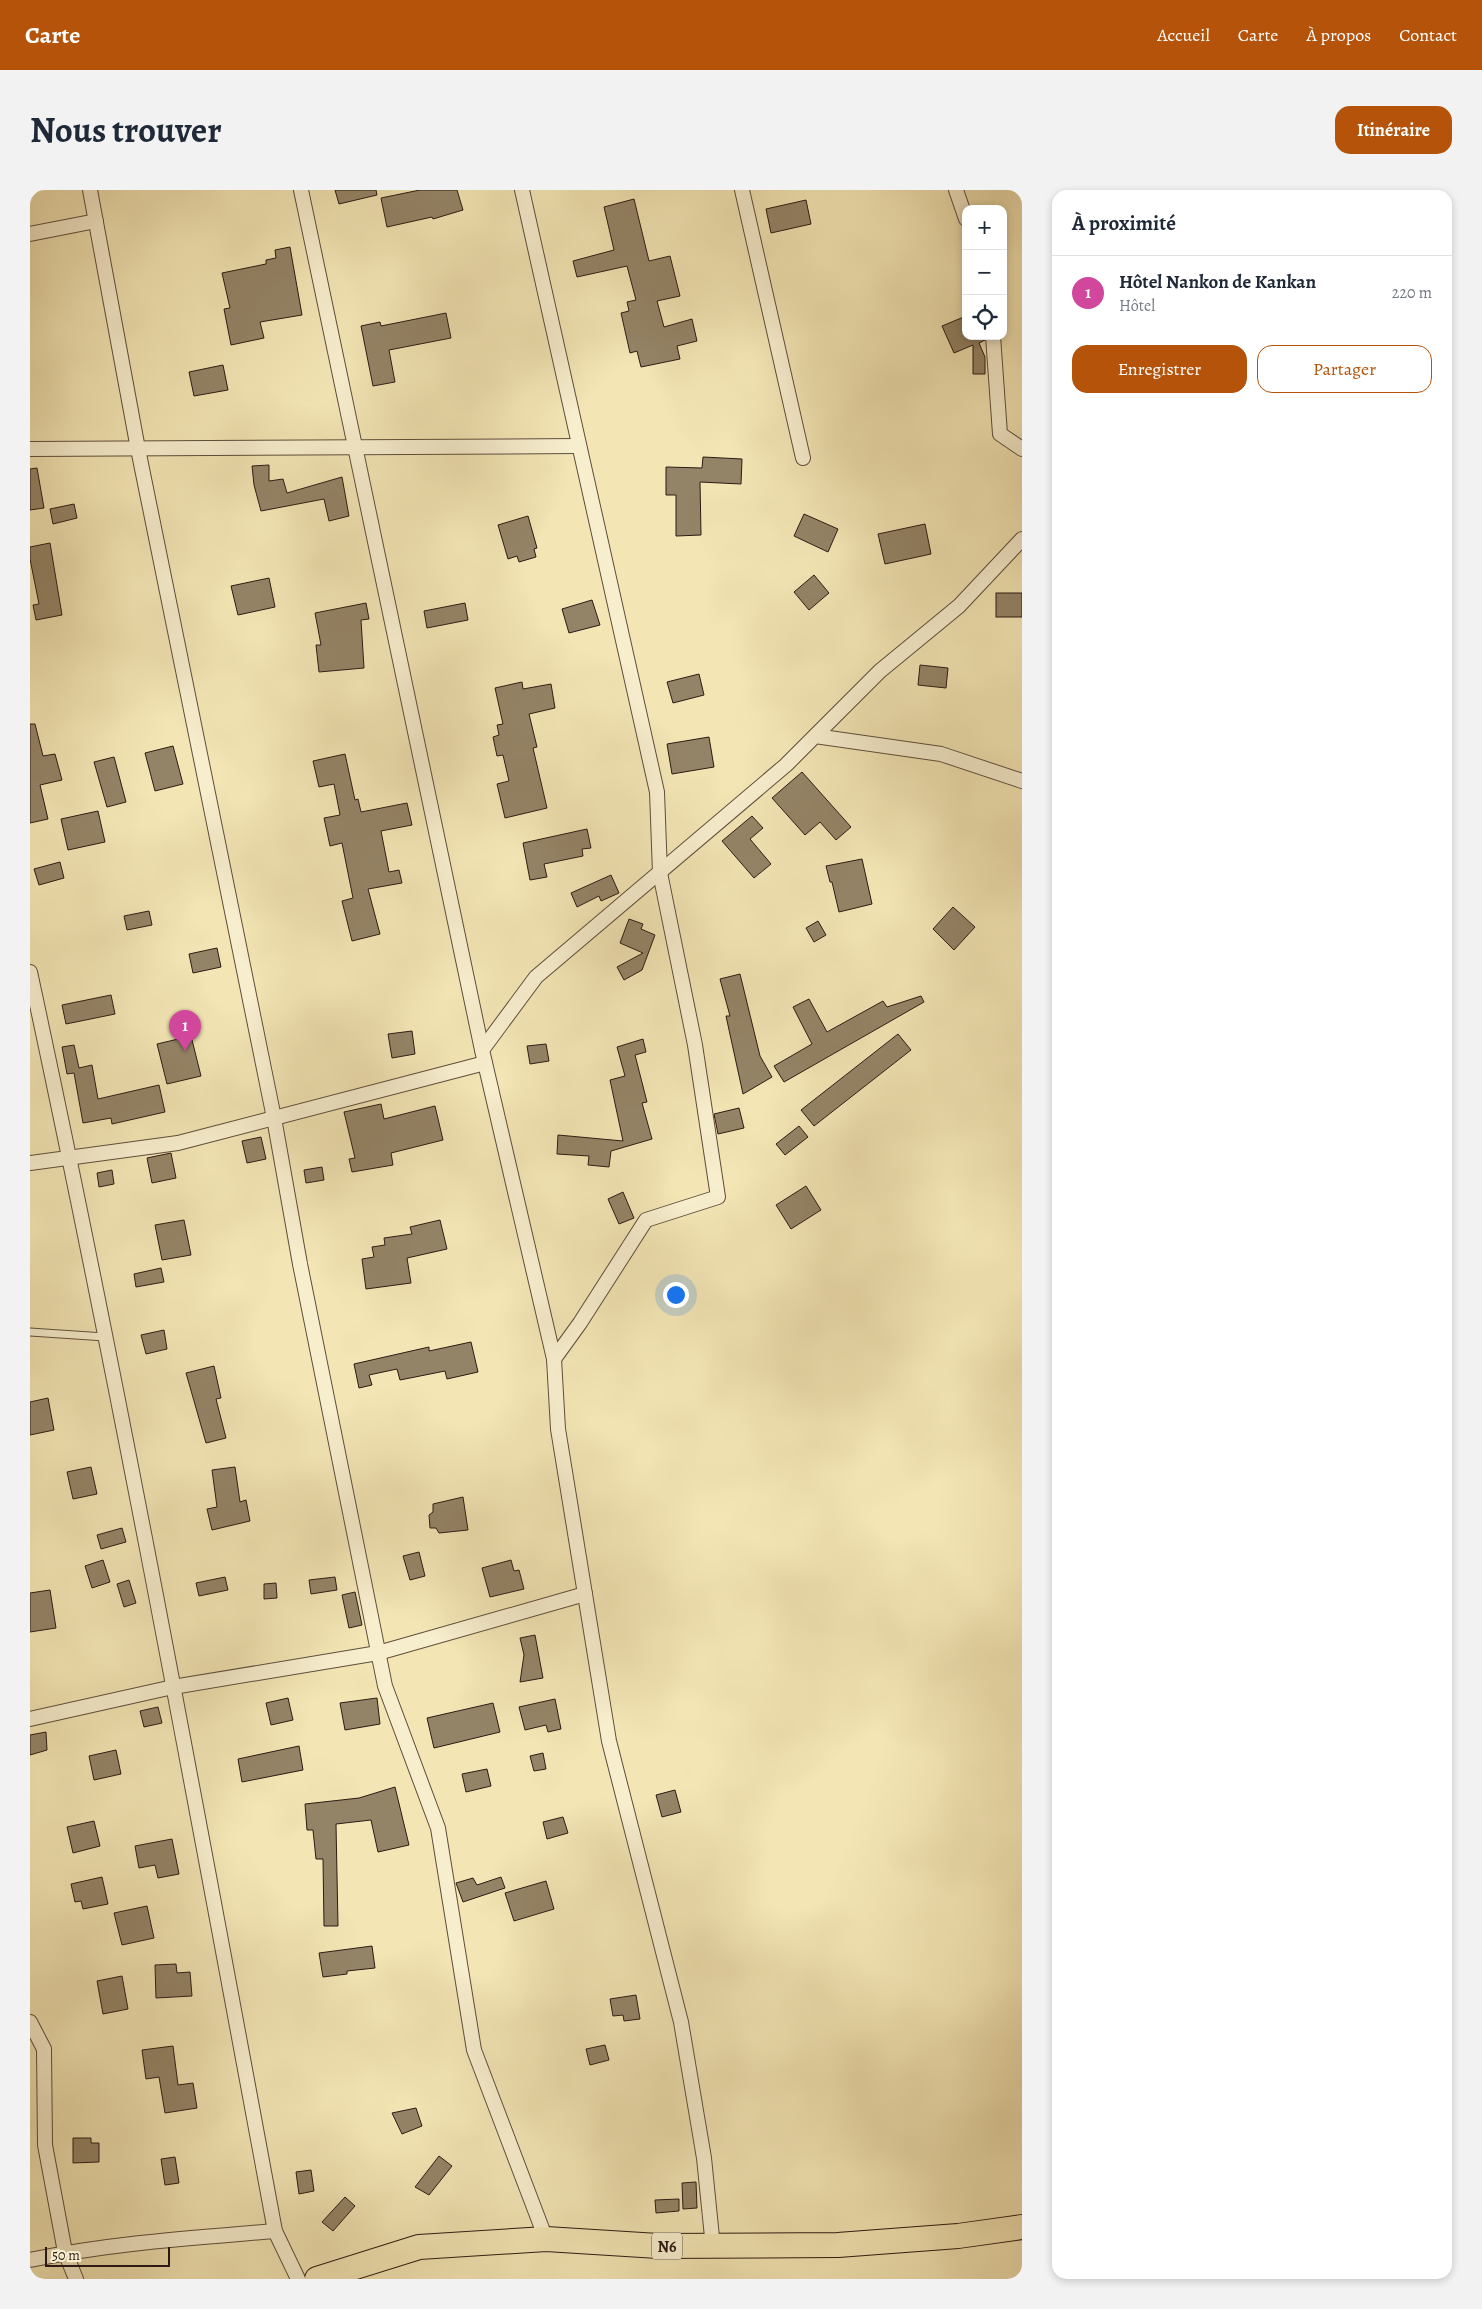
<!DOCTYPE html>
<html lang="fr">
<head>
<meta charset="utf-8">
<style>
	:root { --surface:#fff; --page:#f2f2f3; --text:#1f2937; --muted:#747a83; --line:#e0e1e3; --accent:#b45309 }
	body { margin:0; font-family:Alegreya,serif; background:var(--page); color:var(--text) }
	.controls { position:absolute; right:15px; top:15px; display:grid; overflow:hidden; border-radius:10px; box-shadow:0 2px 8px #0003 }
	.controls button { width:45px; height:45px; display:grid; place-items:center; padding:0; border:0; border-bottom:1px solid var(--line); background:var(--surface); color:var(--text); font:25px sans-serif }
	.scale { position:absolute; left:15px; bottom:12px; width:125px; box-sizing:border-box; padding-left:5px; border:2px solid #2d1a13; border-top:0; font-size:14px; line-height:18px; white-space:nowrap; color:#2d1a13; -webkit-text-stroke:4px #f7eece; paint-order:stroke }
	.you { position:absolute; left:645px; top:1104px; width:18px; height:18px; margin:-12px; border:4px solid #fff; border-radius:50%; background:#1a73e8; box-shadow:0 0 0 8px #1a73e833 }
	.badge { display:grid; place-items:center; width:32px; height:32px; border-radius:50%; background:var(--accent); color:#fff; font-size:16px; font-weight:700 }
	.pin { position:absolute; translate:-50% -41px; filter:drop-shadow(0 1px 2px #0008) }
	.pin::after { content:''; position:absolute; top:26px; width:18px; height:15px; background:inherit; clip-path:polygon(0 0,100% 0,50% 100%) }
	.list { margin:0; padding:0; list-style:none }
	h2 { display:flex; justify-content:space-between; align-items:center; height:65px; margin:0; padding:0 20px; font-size:21px }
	h2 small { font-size:16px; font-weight:400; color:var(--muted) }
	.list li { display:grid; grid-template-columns:32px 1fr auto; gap:15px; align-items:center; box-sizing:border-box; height:75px; padding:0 20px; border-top:1px solid var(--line) }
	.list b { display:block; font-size:19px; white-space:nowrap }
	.list p { margin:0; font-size:16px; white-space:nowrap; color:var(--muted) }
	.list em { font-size:16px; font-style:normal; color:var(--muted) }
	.actions { display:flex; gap:10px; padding:15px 20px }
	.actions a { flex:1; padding:11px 0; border:1px solid var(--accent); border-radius:15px; text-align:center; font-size:18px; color:var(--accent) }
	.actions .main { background:var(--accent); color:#fff }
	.icon { flex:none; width:28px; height:28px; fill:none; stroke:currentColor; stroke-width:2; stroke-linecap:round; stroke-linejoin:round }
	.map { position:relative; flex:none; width:992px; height:2089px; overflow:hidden; border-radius:15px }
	header { display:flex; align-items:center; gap:30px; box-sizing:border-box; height:70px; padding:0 25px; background:var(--accent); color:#fff }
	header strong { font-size:24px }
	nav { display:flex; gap:28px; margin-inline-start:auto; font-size:18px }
	.intro { display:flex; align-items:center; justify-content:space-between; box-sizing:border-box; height:120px; padding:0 30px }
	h1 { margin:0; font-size:35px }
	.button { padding:12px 22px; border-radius:15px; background:var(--accent); color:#fff; font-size:18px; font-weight:700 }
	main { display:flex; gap:30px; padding:0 30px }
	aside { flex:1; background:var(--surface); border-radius:15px; box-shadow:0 2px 8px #0003 }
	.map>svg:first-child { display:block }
</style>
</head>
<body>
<header>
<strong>Carte</strong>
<nav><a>Accueil</a><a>Carte</a><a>À propos</a><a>Contact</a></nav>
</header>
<div class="intro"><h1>Nous trouver</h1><a class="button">Itinéraire</a></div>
<main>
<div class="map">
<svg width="992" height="2089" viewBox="0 0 992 2089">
	<rect width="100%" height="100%" fill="#f3e5b4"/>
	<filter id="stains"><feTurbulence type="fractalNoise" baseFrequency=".004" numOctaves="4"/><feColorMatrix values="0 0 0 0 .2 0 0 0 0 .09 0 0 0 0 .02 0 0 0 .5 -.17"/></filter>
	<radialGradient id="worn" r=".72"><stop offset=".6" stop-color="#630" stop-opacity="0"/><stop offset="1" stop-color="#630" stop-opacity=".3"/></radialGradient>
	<!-- building -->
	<g fill="#948467" stroke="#2d1a13">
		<path d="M305,0H346L347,5L309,14Z"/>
		<path d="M390,0H427L433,20L403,29L402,27L357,37L351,8Z"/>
		<path d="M604,9L619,71L640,66L650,106L627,111L634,137L662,129L667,151L647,156L650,169L611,177L607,161L600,163L591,123L599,121L597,112L606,110L597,76L547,87L543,71L584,60L574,17Z"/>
		<path d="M776,10L781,34L741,43L736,19Z"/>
		<path d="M260,57L272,125L230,132L234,148L201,155L194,119L200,118L192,83L236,74V70L246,68L245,60Z"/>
		<path d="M416,123L421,148L359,160L365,192L343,196L331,136L350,132L351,136Z"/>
		<path d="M936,126V146H954L955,150L949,153L955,167V184H943V155L924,163L912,136Z"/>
		<path d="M193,175L198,200L164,206L159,182Z"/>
		<path d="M673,267L712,269L711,294L670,292L671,345L646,346V305H636V277L672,278Z"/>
		<path d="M239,275V291L253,289L257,303L312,287L319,326L299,331L294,309L231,321L224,295L222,276Z"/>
		<path d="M7,278L14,318L0,320V279Z"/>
		<path d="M44,314L47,328L23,334L20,319Z"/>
		<path d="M774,324L808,339L798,362L764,346Z"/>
		<path d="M498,326L507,358L504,359L506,367L489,372L487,366L478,369L468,335Z"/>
		<path d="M895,334L901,364L855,374L848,344Z"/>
		<path d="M20,353L32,425L6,430L3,415L9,414L0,369V357Z"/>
		<path d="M784,385L799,403L779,420L764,402Z"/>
		<path d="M239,388L245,417L208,425L201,396Z"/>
		<rect x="966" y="403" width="26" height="24"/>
		<path d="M562,410L570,435L539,443L532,419Z"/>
		<path d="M336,413L339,429L331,430L334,478L289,482L286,455H291L285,423Z"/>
		<path d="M435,413L438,430L397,438L394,421Z"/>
		<path d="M890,475L918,478L916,498L888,495Z"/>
		<path d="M669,484L674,505L643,513L637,492Z"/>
		<path d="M492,492L493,499L521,494L525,518L499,524L507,557L503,558L517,618L475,628L467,594L479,591L473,565L467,566L463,547L469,545L467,535L473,534L465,498Z"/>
		<path d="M0,534H5L13,566L25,564L32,590L10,595L18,629L0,633Z"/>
		<path d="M679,547L684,577L642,584L637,554Z"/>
		<path d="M143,556L153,594L125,601L115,563Z"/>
		<path d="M315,564L325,610L328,609L331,622L377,613L382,635L351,641L359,682L369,680L372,693L338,699L350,744L322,751L312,711L323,708L312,653L300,656L294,628L310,625L304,594L289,597L283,571Z"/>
		<path d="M84,567L96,612L77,617L64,572Z"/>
		<path d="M772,582L821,637L806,650L790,632L775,645L742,608Z"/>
		<path d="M68,621L75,652L38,660L31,629Z"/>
		<path d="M722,626L733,638L720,649L741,674L724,688L692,651Z"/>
		<path d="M557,639L561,658L552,659L553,666L514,674L517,687L500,690L493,653Z"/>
		<path d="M832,669L842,714L809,722L802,692H800L796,676Z"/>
		<path d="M30,672L34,688L9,695L4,679Z"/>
		<path d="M581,685L589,703L571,711L569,706L547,717L541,703Z"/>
		<path d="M923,717L945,737L924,760L903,739Z"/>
		<path d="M119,721L122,735L97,740L94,726Z"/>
		<path d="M599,729L613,734L611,739L625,745L612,780L594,790L587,777L613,763L590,753Z"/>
		<path d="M788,731L796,745L784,752L776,738Z"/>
		<path d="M187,758L191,777L163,783L159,764Z"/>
		<path d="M710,784L730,866L742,887L713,904L696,826H700L690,789Z"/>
		<path d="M81,805L85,824L36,834L32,815Z"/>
		<path d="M891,806L894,812L754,892L744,876L782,854L763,817L779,809L797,842L853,811L857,817Z"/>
		<path d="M382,841L385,864L362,868L358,844Z"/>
		<path d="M868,844L881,860L784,936L771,920Z"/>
		<path d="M161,846L171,886L137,894L127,854Z"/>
		<path d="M613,849L616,862L605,865L617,912L612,913L622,949L581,961L579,977L558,975L559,966L527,964L528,945L593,951L580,890L595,886L587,857Z"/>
		<path d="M516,854L519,871L500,874L497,856Z"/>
		<path d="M44,855L49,878L62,875L68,909L129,895L135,922L82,934L81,928L53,933L44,883L37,884L32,857Z"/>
		<path d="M351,914L354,929L405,916L413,950L361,963L363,975L322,982L319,969L325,968L314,922Z"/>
		<path d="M709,918L714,938L688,944L684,924Z"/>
		<path d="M769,936L778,947L755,965L746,954Z"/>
		<path d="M231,947L236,969L217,973L212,951Z"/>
		<path d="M141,963L146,988L122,993L117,968Z"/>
		<path d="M292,977L294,990L276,993L274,980Z"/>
		<path d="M82,980L84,994L69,997L67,983Z"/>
		<path d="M776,996L791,1020L761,1039L746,1015Z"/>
		<path d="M593,1002L604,1028L589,1034L578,1009Z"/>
		<path d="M154,1030L161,1065L132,1070L125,1035Z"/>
		<path d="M410,1030L417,1059L377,1068L381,1093L336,1099L332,1069L344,1067L342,1057L355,1055L354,1048L382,1044L380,1037Z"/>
		<path d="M131,1078L134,1092L106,1097L104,1084Z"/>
		<path d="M134,1140L137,1159L116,1164L111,1145Z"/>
		<path d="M441,1152L448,1182L417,1189L415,1181L370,1190L367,1179L339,1185L342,1195L329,1198L324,1174L399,1157V1161Z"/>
		<path d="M184,1176L191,1208L186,1209L196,1248L176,1253L156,1183Z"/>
		<path d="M18,1208L24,1240L0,1245V1212Z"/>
		<path d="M61,1277L67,1304L43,1309L37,1282Z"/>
		<path d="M205,1277L210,1312L216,1310L220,1331L182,1340L177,1319L187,1317L182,1280Z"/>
		<path d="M433,1307L438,1340L409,1343L406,1338H400L399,1325L403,1322V1314Z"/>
		<path d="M92,1338L96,1352L71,1359L67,1345Z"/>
		<path d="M389,1362L395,1386L380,1390L373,1366Z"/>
		<path d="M73,1370L80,1392L62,1398L55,1376Z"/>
		<path d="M481,1370L484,1381L489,1380L494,1399L460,1407L452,1378Z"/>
		<path d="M195,1387L198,1400L169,1406L166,1393Z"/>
		<path d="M305,1387L307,1400L281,1404L279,1390Z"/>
		<path d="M99,1390L106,1413L94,1417L87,1394Z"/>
		<path d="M246,1393L247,1408L234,1409V1394Z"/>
		<path d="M20,1400L26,1438L0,1442V1403Z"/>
		<path d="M325,1402L332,1435L319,1438L312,1405Z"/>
		<path d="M505,1445L513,1488L490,1492L494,1465L490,1448Z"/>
		<path d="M258,1508L263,1530L241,1535L236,1513Z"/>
		<path d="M347,1508L350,1534L315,1540L310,1513Z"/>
		<path d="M525,1509L531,1539L518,1542L516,1535L495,1540L489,1517Z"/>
		<path d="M463,1513L470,1542L404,1558L397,1528Z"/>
		<path d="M128,1517L132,1533L114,1537L110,1521Z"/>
		<path d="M16,1542L17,1560L0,1565V1545Z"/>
		<path d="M269,1556L273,1580L212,1592L208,1569Z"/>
		<path d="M86,1560L91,1584L64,1590L59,1566Z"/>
		<path d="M513,1563L516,1579L504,1581L500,1566Z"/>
		<path d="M457,1579L461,1596L436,1602L432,1584Z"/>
		<path d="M365,1597L379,1655L348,1662L341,1630L306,1634L308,1736H294L293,1669H286L283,1640H277L275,1614L329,1608Z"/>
		<path d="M645,1600L651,1622L632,1627L626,1605Z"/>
		<path d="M533,1627L538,1643L517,1649L513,1632Z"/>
		<path d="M64,1631L70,1656L43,1663L37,1637Z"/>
		<path d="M142,1649L149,1684L128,1688L125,1675L109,1678L105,1656Z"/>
		<path d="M72,1687L78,1714L53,1719L51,1711L45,1712L41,1694Z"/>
		<path d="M471,1687L475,1698L433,1712L426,1693L443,1688L447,1695Z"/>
		<path d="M516,1691L524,1719L484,1731L475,1703Z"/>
		<path d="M117,1716L124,1748L92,1755L84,1723Z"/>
		<path d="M342,1756L345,1778L317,1781V1784L293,1787L289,1763Z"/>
		<path d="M146,1774L147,1783L160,1782L162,1806L126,1808L125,1775Z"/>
		<path d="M92,1786L98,1819L73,1824L67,1791Z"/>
		<path d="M606,1805L610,1829L594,1831L593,1825L583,1826L580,1809Z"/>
		<path d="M575,1855L579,1870L560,1875L556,1859Z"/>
		<path d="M143,1856L148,1895L163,1893L167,1918L135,1923L129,1887L116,1889L112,1860Z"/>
		<path d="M386,1918L392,1936L372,1944L362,1923Z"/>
		<path d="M43,1948H61V1953H69V1972L43,1973Z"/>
		<path d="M409,1966L422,1976L399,2005L385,1997Z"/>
		<path d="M145,1967L149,1993L135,1995L131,1969Z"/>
		<path d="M281,1980L284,2001L269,2004L266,1982Z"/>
		<path d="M666,1992L667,2018L653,2019L652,1993Z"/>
		<path d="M315,2007L325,2016L303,2041L292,2032Z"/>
		<path d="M649,2009V2021L626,2023L625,2010Z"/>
	</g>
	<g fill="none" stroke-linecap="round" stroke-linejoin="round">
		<defs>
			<path id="service" d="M0,1142L75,1147"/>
			<g id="minor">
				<path d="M60,0L108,259L244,928L270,1074L355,1496L408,1638L444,1860L516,2049"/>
				<path d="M271,0L452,860L524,1169L528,1239L579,1551L651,1832L674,1968L683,2057"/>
				<path d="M492,0L627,602L630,683L665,855L688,1007L616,1030L550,1133L524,1169"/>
				<path d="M712,0L773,268"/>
				<path d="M926,0L936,29"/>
				<path d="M0,44L66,31"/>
				<path d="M963,146L970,244L992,259"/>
				<path d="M0,259L549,256"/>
				<path d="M785,546L911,564L992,591"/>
				<path d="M0,782C90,1200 167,1621 245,2041L268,2089"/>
				<path d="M452,860L506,787L756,575L850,481L929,416L992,349"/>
				<path d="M0,973L148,953L455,873"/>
				<path d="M0,1529L143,1497L348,1463L555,1404"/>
				<path d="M0,1832L14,1859L15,1955L35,2062L46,2089"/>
				<path d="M0,2070C80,2053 163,2048 245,2041"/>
			</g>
			<path id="trunk" d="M287,2089L389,2057L516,2049L628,2056L808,2055L928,2046L992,2037"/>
		</defs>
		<!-- service casing -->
		<use href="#service" stroke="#5e4d3b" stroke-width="9"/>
		<!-- minor casing -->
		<use href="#minor" stroke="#5e4d3b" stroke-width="16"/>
		<!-- trunk casing -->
		<use href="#trunk" stroke="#2d1a13" stroke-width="26"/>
		<!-- service -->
		<use href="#service" stroke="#f7eece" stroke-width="7"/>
		<!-- minor -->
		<use href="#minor" stroke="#f7eece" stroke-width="14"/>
		<!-- trunk -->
		<use href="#trunk" stroke="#f3e5b4" stroke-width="24"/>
	</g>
	<g text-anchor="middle" stroke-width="4.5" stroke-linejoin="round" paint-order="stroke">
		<!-- shield labels -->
		<rect fill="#f7eece" stroke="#6a5a4b" stroke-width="1" x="622" y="2042.5" width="30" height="27" rx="4"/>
		<g font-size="16" font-weight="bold" fill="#2d1a13">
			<text x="637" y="2062">N6</text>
		</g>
	</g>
	<rect width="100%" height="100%" filter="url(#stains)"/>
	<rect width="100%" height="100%" fill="url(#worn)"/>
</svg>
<div class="controls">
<button>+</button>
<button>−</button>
<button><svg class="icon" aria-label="locate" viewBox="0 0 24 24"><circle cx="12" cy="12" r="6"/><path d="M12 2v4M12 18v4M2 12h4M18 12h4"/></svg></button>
</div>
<div class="scale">50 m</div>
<div class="you"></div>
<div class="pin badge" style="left:155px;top:861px;background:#d1479c">1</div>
</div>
<aside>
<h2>À proximité<small></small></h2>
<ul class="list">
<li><span class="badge" style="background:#d1479c">1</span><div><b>Hôtel Nankon de Kankan</b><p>Hôtel</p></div><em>220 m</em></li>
</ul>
<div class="actions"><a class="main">Enregistrer</a><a>Partager</a></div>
</aside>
</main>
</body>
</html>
